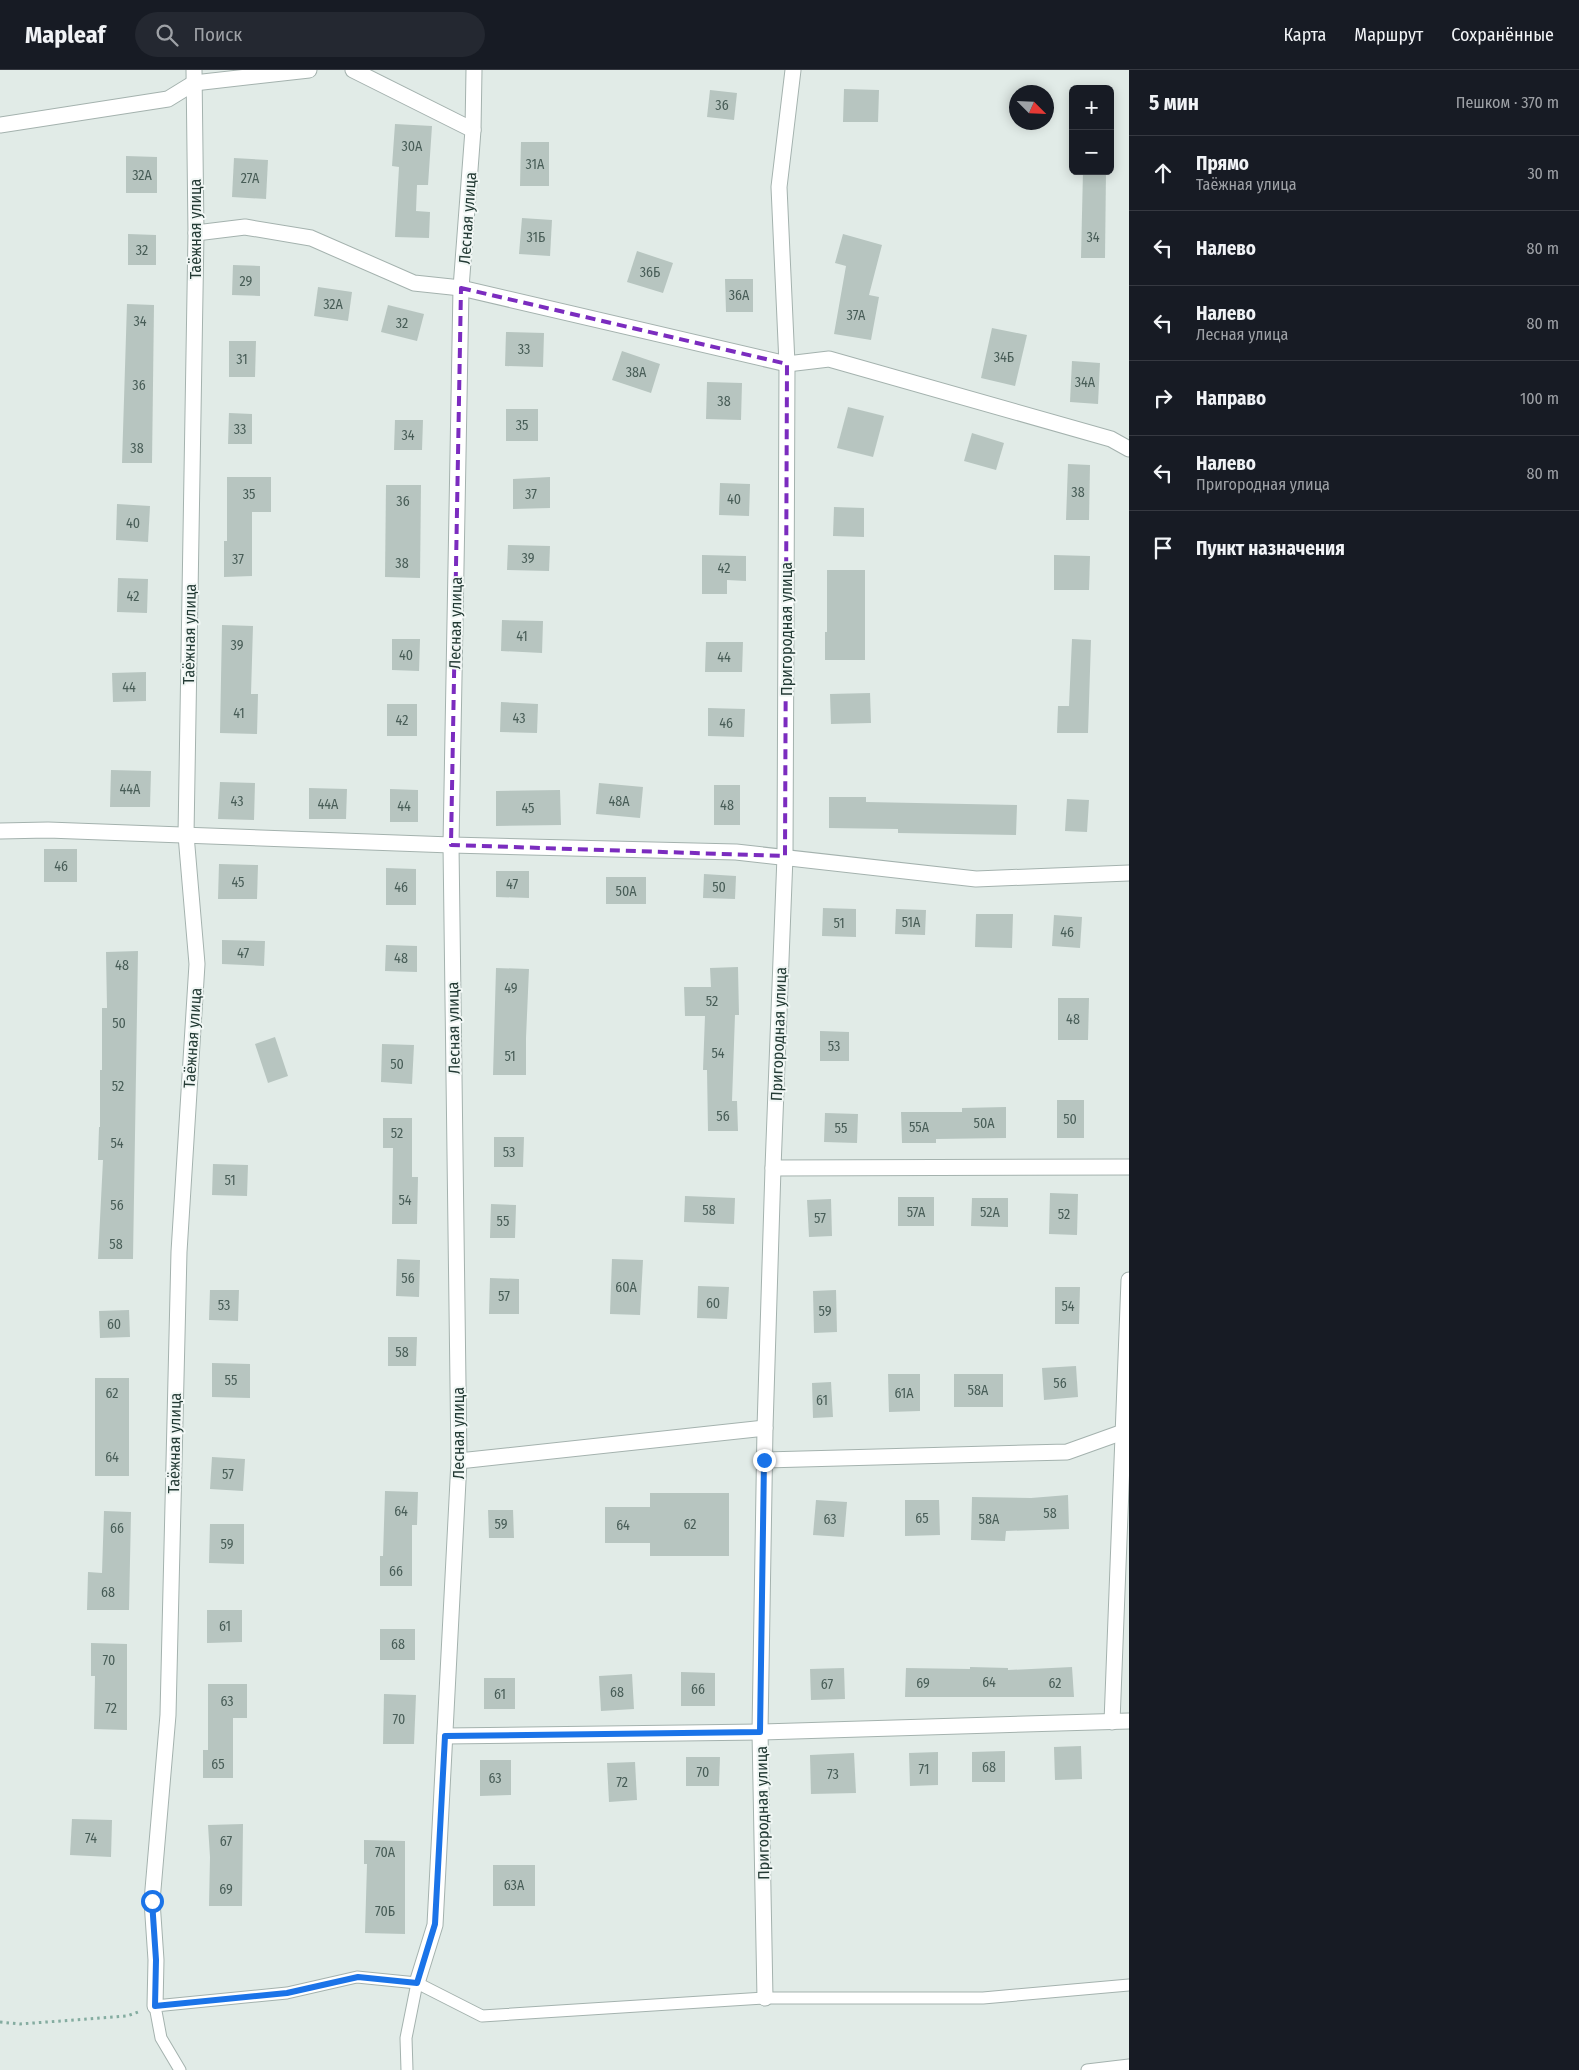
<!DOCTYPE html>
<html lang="ru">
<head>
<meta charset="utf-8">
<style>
	:root { --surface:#171b24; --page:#242831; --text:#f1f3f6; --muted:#9ea1a6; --line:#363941 }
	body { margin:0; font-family:"Fira Sans Condensed",sans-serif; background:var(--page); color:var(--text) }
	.controls { position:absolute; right:15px; top:15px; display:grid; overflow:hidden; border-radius:8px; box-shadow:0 2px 12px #0003 }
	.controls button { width:45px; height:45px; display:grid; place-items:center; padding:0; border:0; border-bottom:1px solid var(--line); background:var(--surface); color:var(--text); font:25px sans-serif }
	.compass { position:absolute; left:1009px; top:15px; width:45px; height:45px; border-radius:50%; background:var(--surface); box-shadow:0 2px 12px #0003; rotate:114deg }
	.stop { position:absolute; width:15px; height:15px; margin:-11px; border:4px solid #1a73e8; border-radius:50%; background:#fff }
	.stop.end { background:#1a73e8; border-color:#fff; box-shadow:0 1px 5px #0008 }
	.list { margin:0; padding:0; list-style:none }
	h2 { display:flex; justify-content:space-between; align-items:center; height:65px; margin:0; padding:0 20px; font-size:21px }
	h2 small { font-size:16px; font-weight:400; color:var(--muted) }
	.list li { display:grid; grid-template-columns:32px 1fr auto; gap:15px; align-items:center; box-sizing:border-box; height:75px; padding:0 20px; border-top:1px solid var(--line) }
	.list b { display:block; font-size:19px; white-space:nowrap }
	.list p { margin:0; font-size:16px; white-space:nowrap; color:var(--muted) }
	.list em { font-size:16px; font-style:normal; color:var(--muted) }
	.icon { flex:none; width:28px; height:28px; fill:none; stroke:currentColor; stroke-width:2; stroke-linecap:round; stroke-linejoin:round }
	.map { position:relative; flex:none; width:1129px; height:2000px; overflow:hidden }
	header { display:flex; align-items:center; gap:30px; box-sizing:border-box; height:70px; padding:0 25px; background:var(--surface); border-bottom:1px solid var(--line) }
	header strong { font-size:24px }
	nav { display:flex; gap:28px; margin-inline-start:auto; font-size:18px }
	.search { width:350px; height:45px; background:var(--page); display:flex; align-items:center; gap:12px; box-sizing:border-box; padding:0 18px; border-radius:28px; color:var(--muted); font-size:19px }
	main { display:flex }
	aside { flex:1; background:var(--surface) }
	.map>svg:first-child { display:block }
</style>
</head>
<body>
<header>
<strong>Mapleaf</strong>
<div class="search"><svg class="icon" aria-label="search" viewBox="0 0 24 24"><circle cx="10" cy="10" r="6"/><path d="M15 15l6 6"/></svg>Поиск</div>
<nav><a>Карта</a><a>Маршрут</a><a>Сохранённые</a></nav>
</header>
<main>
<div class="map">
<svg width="1129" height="2000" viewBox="0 0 1129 2000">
	<rect width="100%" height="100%" fill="#e1ebe7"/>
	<!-- building -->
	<g fill="#b7c5c0">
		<path d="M844,19L879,20L878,52H843Z"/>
		<path d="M710,20L737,23L734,50L707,47Z"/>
		<path d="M395,54L432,56L428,115H417L416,141L430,142L429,168L395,167L399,97L392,96Z"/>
		<path d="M521,72H549V116H520Z"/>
		<path d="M126,86L157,87V123H126Z"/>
		<path d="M234,88L268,90L266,129L232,127Z"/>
		<path d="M1083,101H1106L1105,188H1081Z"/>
		<path d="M522,148L552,150L550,186L519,184Z"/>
		<path d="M128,164L156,165V195H128Z"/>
		<path d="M843,164L882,175L869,225L879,227L871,270L834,264L846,196L835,193Z"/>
		<path d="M637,181L673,193L663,223L627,212Z"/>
		<path d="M233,195L260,196V226L232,225Z"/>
		<path d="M725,209H753V242H726Z"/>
		<path d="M318,217L352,222L348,251L314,246Z"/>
		<path d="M127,234L154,235L152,393H122Z"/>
		<path d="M388,235L424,244L417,271L381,262Z"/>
		<path d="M992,258L1027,265L1015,316L981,308Z"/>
		<path d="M506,262L544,263L543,297L505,296Z"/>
		<path d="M229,271H256L255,307H229Z"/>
		<path d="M622,281L660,294L651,323L612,310Z"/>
		<path d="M1072,291L1100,293L1098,334L1070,332Z"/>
		<path d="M707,312L742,313L741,350L706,349Z"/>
		<path d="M848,337L884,346L873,387L837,378Z"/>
		<rect x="506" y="339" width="32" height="32"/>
		<path d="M229,343L252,344V374H228Z"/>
		<path d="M395,350H423L422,380H394Z"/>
		<path d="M972,363L1004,373L996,400L964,391Z"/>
		<path d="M1068,394L1090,395L1089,450H1066Z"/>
		<path d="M227,407H271V442H252V506L224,507V471H227Z"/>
		<path d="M550,407V438L513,439V409Z"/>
		<path d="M720,413L750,414L749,446L719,445Z"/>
		<path d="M386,415H421L420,508L385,507Z"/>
		<path d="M117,434L150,436L148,472L116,470Z"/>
		<path d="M834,437L864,438V467L833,466Z"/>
		<path d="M508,475L550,476L549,501L507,500Z"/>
		<path d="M702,485L746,486V511L727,510V524H702Z"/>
		<path d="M1054,485L1090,486L1089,520H1054Z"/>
		<path d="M827,500H865V590H825V562H827Z"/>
		<path d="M118,508L148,509L147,543L117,542Z"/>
		<path d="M502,550L543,551L542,583L501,581Z"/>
		<path d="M222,555L253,556L251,624H258L257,664L220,663Z"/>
		<path d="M392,569H420L419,601L392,600Z"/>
		<path d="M1072,569L1091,570L1088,663H1057L1058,636H1069Z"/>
		<path d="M706,572H743L742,602H705Z"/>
		<path d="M146,602V631L113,632L112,603Z"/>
		<path d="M870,623L871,653L831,654L830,624Z"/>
		<path d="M501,632L538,634L537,663L500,662Z"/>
		<rect x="387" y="634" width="30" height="32"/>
		<path d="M708,638L745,639L744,667L708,666Z"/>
		<path d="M111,700L151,701L150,737H110Z"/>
		<path d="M220,712L255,713L254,750L218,749Z"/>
		<path d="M599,713L643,717L640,748L596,744Z"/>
		<rect x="714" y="715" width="26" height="40"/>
		<path d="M309,718L347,719L346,749H309Z"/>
		<path d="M390,719L418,720V752H390Z"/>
		<path d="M560,720L561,755L496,756V721Z"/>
		<path d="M829,727H866V732L1017,735L1016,765L898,763V759L829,758Z"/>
		<path d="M1067,729L1089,730L1087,762L1065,761Z"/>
		<rect x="44" y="779" width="33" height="33"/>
		<path d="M219,794L258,795L257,829H218Z"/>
		<path d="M386,798L416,799V835H386Z"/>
		<path d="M496,801H529V828L496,827Z"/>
		<path d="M704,804L736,806L735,829L703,828Z"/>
		<rect x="606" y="807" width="40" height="27"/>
		<path d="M823,838L856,839V867L822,866Z"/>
		<path d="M896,839L926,840L925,865L895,864Z"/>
		<path d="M976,844H1013L1012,878L975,877Z"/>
		<path d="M1054,845L1082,847L1080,878L1052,876Z"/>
		<path d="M222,870L265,871L264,896L222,894Z"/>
		<path d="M386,875L417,876V902L385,901Z"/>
		<path d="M138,881L133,1189H98L103,1090H98L99,1057H100V1000H102V938H107L106,882Z"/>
		<path d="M738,897L739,945H735L732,1031H737L738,1061H708L707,1000H703L705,946H685L684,917H711L710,898Z"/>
		<path d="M496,898L529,899L526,968V1005H493Z"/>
		<path d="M1058,928H1089L1088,970H1058Z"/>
		<path d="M820,961L849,962V991H820Z"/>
		<path d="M275,967L288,1006L268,1013L255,974Z"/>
		<path d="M382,974L414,975L412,1014L381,1012Z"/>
		<rect x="1057" y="1030" width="27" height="38"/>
		<path d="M1006,1037V1068L936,1069V1073H902L901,1042H962V1038Z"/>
		<path d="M825,1043L858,1044L857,1073L824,1072Z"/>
		<path d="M383,1048H412V1107H418L417,1154H392L393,1078H383Z"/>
		<path d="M494,1067H524L523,1097H494Z"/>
		<path d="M213,1094L248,1095L247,1126L212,1125Z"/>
		<path d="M1050,1123L1078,1124L1077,1165L1049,1164Z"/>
		<path d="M685,1126L735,1128L734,1154L684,1152Z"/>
		<rect x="898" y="1127" width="36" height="29"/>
		<path d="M972,1128H1008V1157L971,1156Z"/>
		<path d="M831,1129L832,1166L809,1167L807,1130Z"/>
		<path d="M491,1134L516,1135L515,1168H490Z"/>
		<path d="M397,1189L420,1190L419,1227L396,1226Z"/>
		<path d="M612,1189L643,1190L640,1245L610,1244Z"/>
		<path d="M490,1208L519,1209V1244H489Z"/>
		<path d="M698,1216L729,1217L727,1249L697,1248Z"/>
		<path d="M1055,1217H1080L1079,1254H1055Z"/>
		<path d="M210,1220H239L238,1251L209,1250Z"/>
		<path d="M836,1220L837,1262L814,1263L813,1221Z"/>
		<path d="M129,1240L130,1267L100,1268L99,1241Z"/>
		<path d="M388,1267H417L416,1296H388Z"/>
		<path d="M212,1293L250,1294V1328L212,1327Z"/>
		<path d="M1076,1296L1078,1327L1044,1330L1042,1298Z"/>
		<path d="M888,1304H920V1341L889,1342Z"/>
		<rect x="954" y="1304" width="49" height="33"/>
		<rect x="95" y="1308" width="34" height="98"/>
		<path d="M831,1312L833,1347L813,1348L812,1313Z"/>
		<path d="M212,1387L245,1389L243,1421L210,1419Z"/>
		<path d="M385,1421L418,1422L417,1455H412V1516H380V1486H383Z"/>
		<path d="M650,1423H729V1486H650V1473H605V1437H650Z"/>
		<path d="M1068,1425L1069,1459L1006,1461L1005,1471L971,1470L972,1427L1031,1428Z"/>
		<path d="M816,1430L847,1432L844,1467L813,1465Z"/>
		<path d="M905,1430H939L940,1465L905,1466Z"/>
		<path d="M488,1440H513L514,1468H489Z"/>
		<path d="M104,1441L131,1442L129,1540H87L88,1502L102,1503Z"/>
		<path d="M210,1454H244V1494L209,1493Z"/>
		<path d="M207,1540H242V1572L207,1573Z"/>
		<rect x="380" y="1559" width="35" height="31"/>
		<path d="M91,1573L127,1574V1660L94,1659L95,1606H91Z"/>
		<path d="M970,1597L1008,1598V1600L1072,1597L1074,1627H905L906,1598L970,1599Z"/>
		<path d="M844,1598L845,1629L811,1630L810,1599Z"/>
		<path d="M681,1602L715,1603V1636H681Z"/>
		<path d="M632,1604L634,1639L601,1641L599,1606Z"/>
		<rect x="484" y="1608" width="31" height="31"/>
		<path d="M208,1614H247V1648H233V1708H203V1680H208Z"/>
		<path d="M384,1624L416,1625L414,1674H383Z"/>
		<path d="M1081,1676L1082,1709L1055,1710L1054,1677Z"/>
		<path d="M1005,1681V1712H972V1682Z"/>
		<path d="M938,1682V1715L910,1716L909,1683Z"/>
		<path d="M854,1683L856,1723L811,1724L810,1685Z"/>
		<path d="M686,1687H720L719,1716H686Z"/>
		<path d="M480,1690H511V1725L480,1726Z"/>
		<path d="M635,1692L637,1730L609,1732L607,1693Z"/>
		<path d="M72,1749L112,1750L111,1787L70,1785Z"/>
		<path d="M243,1754L242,1836H209L210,1787L208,1755Z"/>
		<path d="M364,1770L405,1771V1864L365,1863L367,1794H364Z"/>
		<rect x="493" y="1795" width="42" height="41"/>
	</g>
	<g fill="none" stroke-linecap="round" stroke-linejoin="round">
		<defs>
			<g id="service">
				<path d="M180,2000L161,1968L155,1936L287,1923L357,1907L417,1913L482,1946L765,1928H983L1129,1915"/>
				<path d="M407,2000L406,1968L417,1913"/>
				<path d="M1087,2000L1129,1995"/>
			</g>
			<g id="minor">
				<path d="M353,0L473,60"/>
				<path d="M0,55L168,29L194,13L309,0"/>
				<path d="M196,163L245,157L311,168L414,213L461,218L787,294L829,289L1111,369L1129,379"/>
				<path d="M0,761L48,760L451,775L736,782L976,809L1129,803"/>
				<path d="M773,1098L1129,1097"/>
				<path d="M765,1390L1067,1382L1123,1362L1129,1363"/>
				<path d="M459,1391L765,1358"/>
				<path d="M1112,1652L1129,1210"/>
				<path d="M445,1666L760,1662L1129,1651"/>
				<path d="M417,1913L435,1855L459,1391L451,775L461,218L473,60L474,0"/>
				<path d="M765,1928L760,1662L765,1358L773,1098L785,786L787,294L779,117L793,0"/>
				<path d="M155,1936L156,1890L152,1831L168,1645L179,1182L197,894L186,765L196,163L194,0"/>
			</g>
		</defs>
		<!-- service casing -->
		<use href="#service" stroke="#a4b2ae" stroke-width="13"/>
		<!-- minor casing -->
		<use href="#minor" stroke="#a4b2ae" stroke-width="17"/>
		<!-- path -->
		<path stroke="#84aca0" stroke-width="3" stroke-dasharray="2.5 4" stroke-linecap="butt" d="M0,1952L20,1954L127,1946L138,1942"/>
		<!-- service -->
		<use href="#service" stroke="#fff" stroke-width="11"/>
		<!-- minor -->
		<use href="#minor" stroke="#fff" stroke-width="15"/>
	</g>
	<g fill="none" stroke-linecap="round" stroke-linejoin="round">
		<!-- route -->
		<path stroke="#1a73e8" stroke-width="6" d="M152,1831L156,1890L155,1936L287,1923L358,1907L417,1913L435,1854L445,1666L760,1662L764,1390"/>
	</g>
	<!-- marked area -->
	<path fill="none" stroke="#7b2cbf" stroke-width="4" stroke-dasharray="10 6" stroke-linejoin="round" d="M461,218L787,294L785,786L451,775Z"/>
	<g text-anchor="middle" stroke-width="4" stroke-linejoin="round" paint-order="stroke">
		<!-- number labels -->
		<g font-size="14" fill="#485d57">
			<text x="722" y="40">36</text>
			<text x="412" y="81">30А</text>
			<text x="535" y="99">31А</text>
			<text x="142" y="110">32А</text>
			<text x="250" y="113">27А</text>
			<text x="536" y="172">31Б</text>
			<text x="1093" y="172">34</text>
			<text x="142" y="185">32</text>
			<text x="650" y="207">36Б</text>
			<text x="246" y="216">29</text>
			<text x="739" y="230">36А</text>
			<text x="333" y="239">32А</text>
			<text x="856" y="250">37А</text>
			<text x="140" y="256">34</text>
			<text x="402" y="258">32</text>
			<text x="524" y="284">33</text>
			<text x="1004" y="292">34Б</text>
			<text x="242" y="294">31</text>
			<text x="636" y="307">38А</text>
			<text x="1085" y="317">34А</text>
			<text x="139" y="320">36</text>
			<text x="724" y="336">38</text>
			<text x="522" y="360">35</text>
			<text x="240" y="364">33</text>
			<text x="408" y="370">34</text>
			<text x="137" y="383">38</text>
			<text x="1078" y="427">38</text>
			<text x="249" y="429">35</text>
			<text x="531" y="429">37</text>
			<text x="734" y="434">40</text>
			<text x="403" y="436">36</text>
			<text x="133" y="458">40</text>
			<text x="528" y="493">39</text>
			<text x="238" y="494">37</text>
			<text x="402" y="498">38</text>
			<text x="724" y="503">42</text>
			<text x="133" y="531">42</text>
			<text x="522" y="571">41</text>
			<text x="237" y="580">39</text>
			<text x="406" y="590">40</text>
			<text x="724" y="592">44</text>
			<text x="129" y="622">44</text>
			<text x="239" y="648">41</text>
			<text x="519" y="653">43</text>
			<text x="402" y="655">42</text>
			<text x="726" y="658">46</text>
			<text x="130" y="724">44А</text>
			<text x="237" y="736">43</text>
			<text x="619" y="736">48А</text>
			<text x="328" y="739">44А</text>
			<text x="727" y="740">48</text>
			<text x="404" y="741">44</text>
			<text x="528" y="743">45</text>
			<text x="61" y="801">46</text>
			<text x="238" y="817">45</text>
			<text x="512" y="819">47</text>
			<text x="401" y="822">46</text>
			<text x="719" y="822">50</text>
			<text x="626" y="826">50А</text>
			<text x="911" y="857">51А</text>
			<text x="839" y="858">51</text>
			<text x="1067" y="867">46</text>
			<text x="243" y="888">47</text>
			<text x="401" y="893">48</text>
			<text x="122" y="900">48</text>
			<text x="511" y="923">49</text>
			<text x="712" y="936">52</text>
			<text x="1073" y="954">48</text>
			<text x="119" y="958">50</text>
			<text x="834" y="981">53</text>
			<text x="718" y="988">54</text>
			<text x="510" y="991">51</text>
			<text x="397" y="999">50</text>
			<text x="118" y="1021">52</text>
			<text x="723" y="1051">56</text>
			<text x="1070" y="1054">50</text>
			<text x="984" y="1058">50А</text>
			<text x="919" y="1062">55А</text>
			<text x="841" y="1063">55</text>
			<text x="397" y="1068">52</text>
			<text x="117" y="1078">54</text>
			<text x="509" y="1087">53</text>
			<text x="230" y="1115">51</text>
			<text x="405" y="1135">54</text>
			<text x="117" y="1140">56</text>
			<text x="709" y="1145">58</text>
			<text x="916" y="1147">57А</text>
			<text x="990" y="1147">52А</text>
			<text x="1064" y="1149">52</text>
			<text x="820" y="1153">57</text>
			<text x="503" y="1156">55</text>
			<text x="116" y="1179">58</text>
			<text x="408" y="1213">56</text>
			<text x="626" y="1222">60А</text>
			<text x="504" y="1231">57</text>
			<text x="713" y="1238">60</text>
			<text x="224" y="1240">53</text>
			<text x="1068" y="1241">54</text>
			<text x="825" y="1246">59</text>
			<text x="114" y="1259">60</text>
			<text x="402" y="1287">58</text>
			<text x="231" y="1315">55</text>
			<text x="1060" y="1318">56</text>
			<text x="978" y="1325">58А</text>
			<text x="112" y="1328">62</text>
			<text x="904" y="1328">61А</text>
			<text x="822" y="1335">61</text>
			<text x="112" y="1392">64</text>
			<text x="228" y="1409">57</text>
			<text x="401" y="1446">64</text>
			<text x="1050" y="1448">58</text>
			<text x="922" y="1453">65</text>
			<text x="830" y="1454">63</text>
			<text x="989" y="1454">58А</text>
			<text x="501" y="1459">59</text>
			<text x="690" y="1459">62</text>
			<text x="623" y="1460">64</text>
			<text x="117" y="1463">66</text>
			<text x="227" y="1479">59</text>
			<text x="396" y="1506">66</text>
			<text x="108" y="1527">68</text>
			<text x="225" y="1561">61</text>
			<text x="398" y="1579">68</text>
			<text x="109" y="1595">70</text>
			<text x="989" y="1617">64</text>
			<text x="923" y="1618">69</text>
			<text x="1055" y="1618">62</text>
			<text x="827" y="1619">67</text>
			<text x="698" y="1624">66</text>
			<text x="617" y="1627">68</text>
			<text x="500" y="1629">61</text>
			<text x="227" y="1636">63</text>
			<text x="111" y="1643">72</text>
			<text x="399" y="1654">70</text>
			<text x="218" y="1699">65</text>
			<text x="989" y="1702">68</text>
			<text x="924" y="1704">71</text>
			<text x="703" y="1707">70</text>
			<text x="833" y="1709">73</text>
			<text x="495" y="1713">63</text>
			<text x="622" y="1717">72</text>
			<text x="91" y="1773">74</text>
			<text x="226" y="1776">67</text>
			<text x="385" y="1787">70А</text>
			<text x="514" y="1820">63А</text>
			<text x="226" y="1824">69</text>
			<text x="385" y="1846">70Б</text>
		</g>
		<!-- street labels -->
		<g font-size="16" fill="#233a34" stroke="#f1f7f5">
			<text transform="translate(467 148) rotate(-86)" y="6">Лесная улица</text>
			<text transform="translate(195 159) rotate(-90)" y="6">Таёжная улица</text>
			<text transform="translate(455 553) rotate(-89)" y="6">Лесная улица</text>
			<text transform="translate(786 559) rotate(-90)" y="6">Пригородная улица</text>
			<text transform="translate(189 564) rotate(-89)" y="6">Таёжная улица</text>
			<text transform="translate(453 958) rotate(-91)" y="6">Лесная улица</text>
			<text transform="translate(778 964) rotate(-88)" y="6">Пригородная улица</text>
			<text transform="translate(192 968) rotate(-86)" y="6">Таёжная улица</text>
			<text transform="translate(458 1363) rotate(-90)" y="6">Лесная улица</text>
			<text transform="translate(174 1373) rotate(-89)" y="6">Таёжная улица</text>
			<text transform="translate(762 1743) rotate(-91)" y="6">Пригородная улица</text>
		</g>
	</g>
</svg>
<div class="controls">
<button>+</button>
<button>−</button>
</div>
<svg class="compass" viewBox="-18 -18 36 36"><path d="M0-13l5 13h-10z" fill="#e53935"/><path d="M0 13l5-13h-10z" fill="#9ea1a6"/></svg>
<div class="stop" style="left:152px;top:1831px"></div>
<div class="stop end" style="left:764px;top:1390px"></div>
</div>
<aside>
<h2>5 мин<small>Пешком · 370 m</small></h2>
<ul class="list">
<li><svg class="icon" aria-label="ahead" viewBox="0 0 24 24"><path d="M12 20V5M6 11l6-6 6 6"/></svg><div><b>Прямо</b><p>Таёжная улица</p></div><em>30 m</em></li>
<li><svg class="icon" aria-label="left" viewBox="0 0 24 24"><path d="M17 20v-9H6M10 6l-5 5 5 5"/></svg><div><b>Налево</b></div><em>80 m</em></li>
<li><svg class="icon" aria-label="left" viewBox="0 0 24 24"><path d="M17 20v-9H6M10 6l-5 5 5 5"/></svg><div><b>Налево</b><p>Лесная улица</p></div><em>80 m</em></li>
<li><svg class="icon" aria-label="right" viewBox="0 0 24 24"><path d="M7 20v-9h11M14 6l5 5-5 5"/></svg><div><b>Направо</b></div><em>100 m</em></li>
<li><svg class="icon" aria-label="left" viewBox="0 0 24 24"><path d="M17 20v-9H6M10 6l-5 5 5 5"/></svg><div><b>Налево</b><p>Пригородная улица</p></div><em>80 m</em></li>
<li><svg class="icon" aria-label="arrive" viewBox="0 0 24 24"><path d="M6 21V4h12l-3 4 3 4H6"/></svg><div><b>Пункт назначения</b></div></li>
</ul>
</aside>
</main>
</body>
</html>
